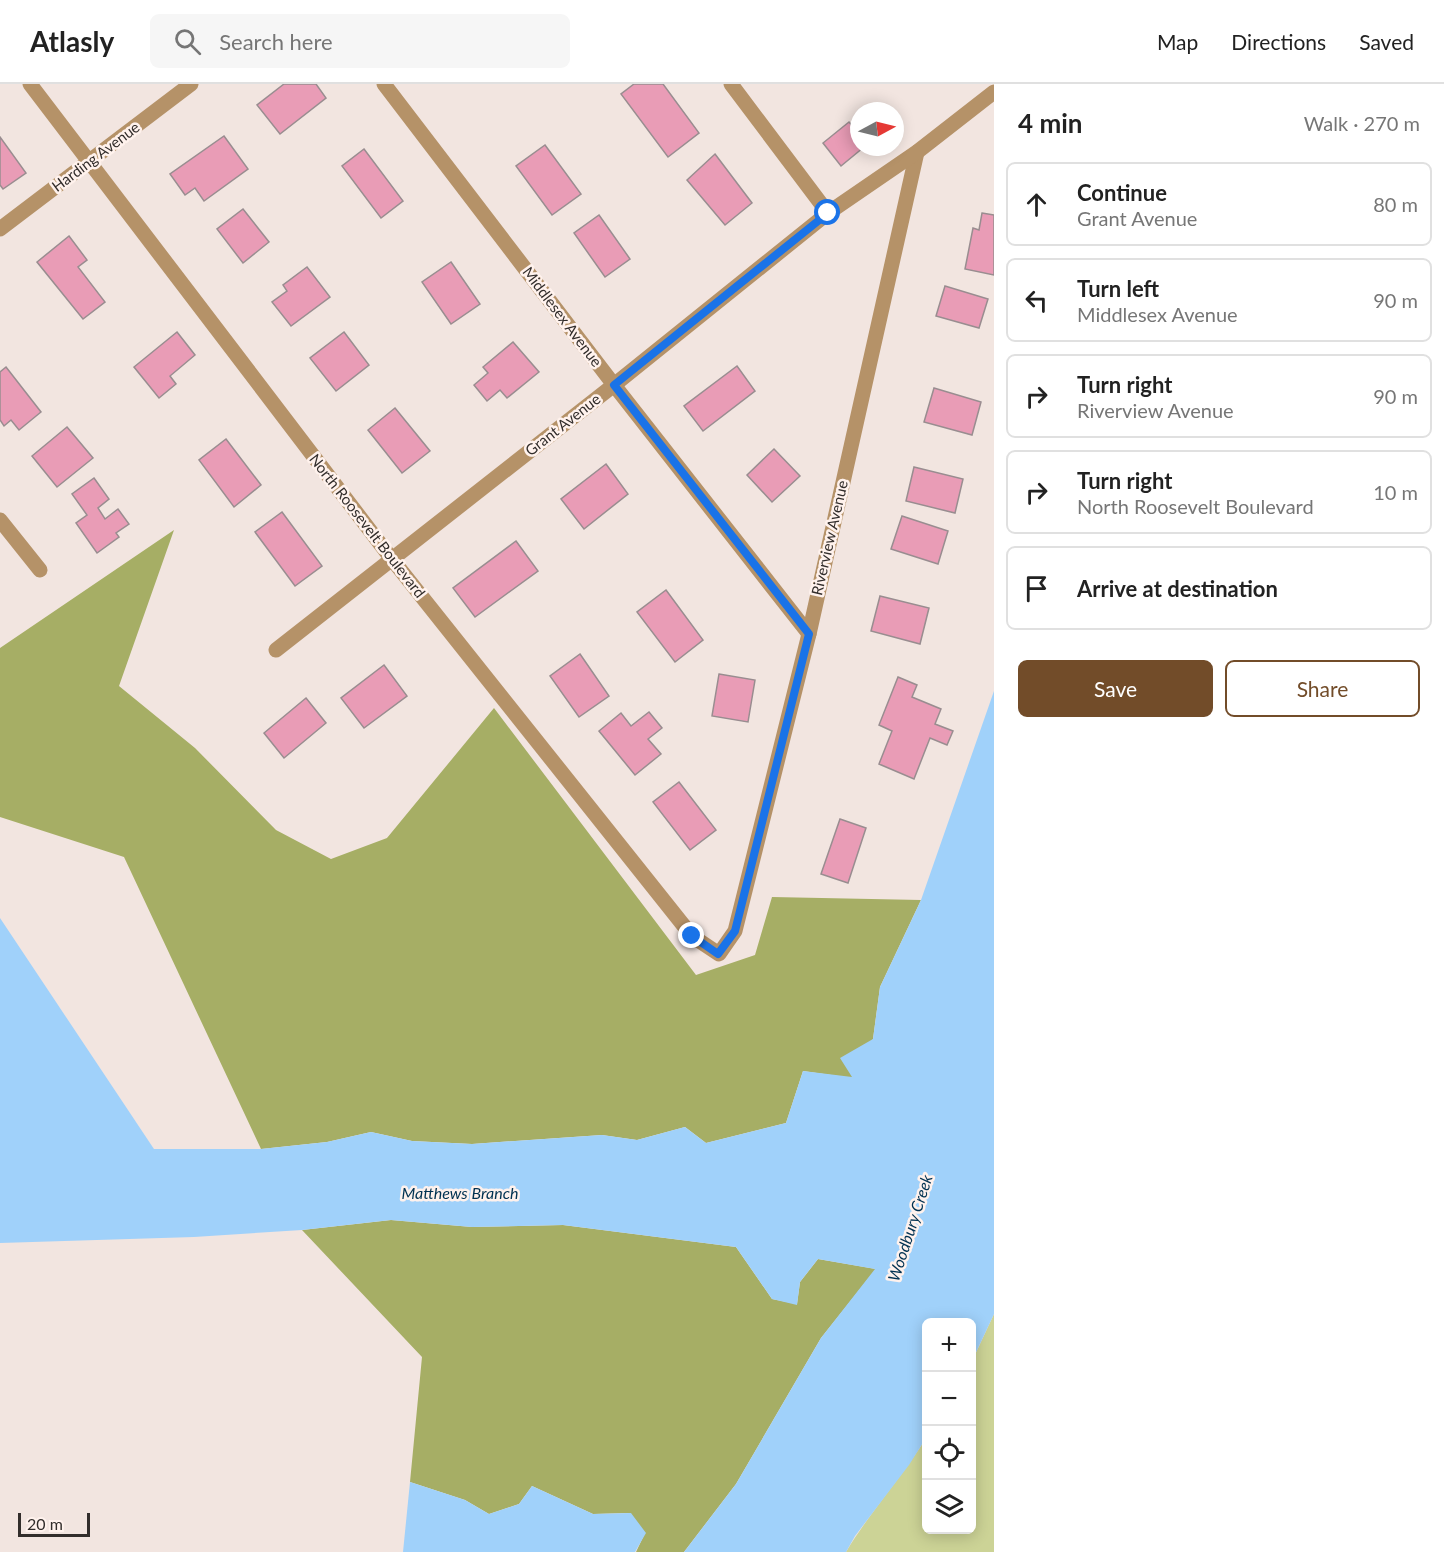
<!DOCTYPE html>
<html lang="en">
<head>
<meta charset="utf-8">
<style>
	:root { --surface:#fff; --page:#f6f6f6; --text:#222; --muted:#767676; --line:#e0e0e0; --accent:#724c29 }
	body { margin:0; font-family:Lato,sans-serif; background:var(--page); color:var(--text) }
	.controls { position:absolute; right:18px; bottom:18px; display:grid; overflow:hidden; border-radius:9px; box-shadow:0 3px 15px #0003 }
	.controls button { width:54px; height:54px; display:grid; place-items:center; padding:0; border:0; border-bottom:2px solid var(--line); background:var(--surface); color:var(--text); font:30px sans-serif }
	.compass { position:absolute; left:850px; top:18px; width:54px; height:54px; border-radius:50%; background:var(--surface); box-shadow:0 3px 15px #0003; rotate:83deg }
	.scale { position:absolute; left:18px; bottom:15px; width:72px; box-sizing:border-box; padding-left:6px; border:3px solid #322d2b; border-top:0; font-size:16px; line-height:21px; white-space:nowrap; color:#322d2b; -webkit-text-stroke:4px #fff2ed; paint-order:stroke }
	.stop { position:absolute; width:18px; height:18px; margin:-14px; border:4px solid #1a73e8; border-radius:50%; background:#fff }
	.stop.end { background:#1a73e8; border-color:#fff; box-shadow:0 2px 6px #0008 }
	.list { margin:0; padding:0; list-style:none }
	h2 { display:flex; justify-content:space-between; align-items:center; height:78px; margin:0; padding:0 24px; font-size:26px }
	h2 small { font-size:20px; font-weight:400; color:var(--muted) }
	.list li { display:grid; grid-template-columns:39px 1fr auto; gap:18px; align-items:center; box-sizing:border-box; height:84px; margin:0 12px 12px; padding:0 12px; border:2px solid var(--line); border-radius:9px }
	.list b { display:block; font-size:22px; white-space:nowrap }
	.list p { margin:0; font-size:20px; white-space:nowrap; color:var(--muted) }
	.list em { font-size:20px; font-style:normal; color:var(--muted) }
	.actions { display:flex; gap:12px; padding:18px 24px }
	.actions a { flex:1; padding:14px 0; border:2px solid var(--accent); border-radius:9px; text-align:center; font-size:21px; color:var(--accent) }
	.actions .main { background:var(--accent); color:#fff }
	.icon { flex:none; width:33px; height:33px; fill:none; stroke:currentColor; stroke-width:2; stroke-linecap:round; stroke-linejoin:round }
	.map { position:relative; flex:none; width:994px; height:1468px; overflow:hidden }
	header { display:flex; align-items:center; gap:36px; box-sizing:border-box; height:84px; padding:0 30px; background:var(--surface); border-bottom:2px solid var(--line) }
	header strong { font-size:28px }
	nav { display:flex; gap:33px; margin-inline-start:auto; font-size:21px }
	.search { width:420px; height:54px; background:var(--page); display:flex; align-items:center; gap:15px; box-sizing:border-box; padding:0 21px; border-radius:9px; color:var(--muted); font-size:22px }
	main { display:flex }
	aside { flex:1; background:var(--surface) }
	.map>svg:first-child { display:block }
</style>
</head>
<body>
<header>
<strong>Atlasly</strong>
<div class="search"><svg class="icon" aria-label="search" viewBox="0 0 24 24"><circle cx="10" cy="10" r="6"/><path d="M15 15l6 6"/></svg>Search here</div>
<nav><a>Map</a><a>Directions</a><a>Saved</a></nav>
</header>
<main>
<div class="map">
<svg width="994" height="1468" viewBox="0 0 994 1468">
	<rect width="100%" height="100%" fill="#f2e5e0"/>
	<!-- green -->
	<path fill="#ccd396" d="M994,1230V1468H846C870,1428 902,1393 926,1354V1446H972V1277Z"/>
	<!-- forest -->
	<g fill="#a6ae65">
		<path d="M174,446L119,602L195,664L276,746L331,775L387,754L494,624L696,891L755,871L772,813L921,816L880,903L873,955L852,994L803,987L786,1039L706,1059L685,1043L637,1056L602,1051L472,1060L412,1057L371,1048L327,1058L261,1065L124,773L0,733V564Z"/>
		<path d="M391,1136L472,1143L563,1141L736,1163L772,1215L797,1220L800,1198L818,1175L876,1185L821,1254L736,1400L684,1468H636L645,1449L630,1429L593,1430L532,1402L519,1420L489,1430L465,1416L410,1398L422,1273L302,1146Z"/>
	</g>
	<!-- water -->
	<g fill="#a0d1fa">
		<path d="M994,607V1230L972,1277V1238H926V1354L909,1381L855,1452L846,1468H684L736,1400L821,1254L875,1185L818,1175L800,1198L797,1221L772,1215L736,1163L563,1141L472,1143L391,1136L302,1146L194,1153L0,1159V834L154,1065H261L327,1058L371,1048L412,1057L472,1060L602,1051L637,1056L685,1043L706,1059L786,1039L803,987L852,993L840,974L873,955L880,903L921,816Z"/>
		<path d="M410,1398L465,1416L489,1430L519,1420L532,1402L593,1430L631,1429L646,1449L635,1468H403Z"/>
	</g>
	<!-- building -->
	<g fill="#e99cb6" stroke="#998d90" stroke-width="1.5">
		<path d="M284,0H316L326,14L280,50L257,21Z"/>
		<path d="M634,0H663L699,49L668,73L621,10Z"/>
		<path d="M849,38L859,50V63H864L841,82L823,59Z"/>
		<path d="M224,52L248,85L204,117L195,104L185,111L170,90Z"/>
		<path d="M0,53L26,89L3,105L0,101Z"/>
		<path d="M545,61L581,110L552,131L516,82Z"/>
		<path d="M364,65L403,117L381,134L342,82Z"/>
		<path d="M715,70L752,119L725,141L687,96Z"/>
		<path d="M243,125L269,158L243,179L217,145Z"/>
		<path d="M982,129L994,131V191L965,185L973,144L979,146Z"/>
		<path d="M599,131L630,175L605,193L574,149Z"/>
		<path d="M69,152L87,176L78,183L105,218L83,235L37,178Z"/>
		<path d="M451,178L480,220L451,240L422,198Z"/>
		<path d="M307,183L330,213L291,242L272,218L287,207L283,201Z"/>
		<path d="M945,202L988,215L979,244L936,232Z"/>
		<path d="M177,248L195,271L170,292L176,300L159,314L134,283Z"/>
		<path d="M344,248L369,281L336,307L310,274Z"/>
		<path d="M513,258L539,288L507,314L500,306L487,317L474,301L488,289L483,283Z"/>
		<path d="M737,282L755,307L703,347L684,322Z"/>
		<path d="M6,283L41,328L19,346L11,336L4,342L0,336V288Z"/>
		<path d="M934,304L981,318L972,351L924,338Z"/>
		<path d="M395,324L430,367L402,389L368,346Z"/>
		<path d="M67,343L93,374L57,403L32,372Z"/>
		<path d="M226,355L261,401L234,423L199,376Z"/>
		<path d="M774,365L800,392L772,418L747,391Z"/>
		<path d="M606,380L628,410L584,445L561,415Z"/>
		<path d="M914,383L963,395L955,429L906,417Z"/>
		<path d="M94,394L109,415L98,424L105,435L118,425L129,440L116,449L119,453L97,469L76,439L87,431L72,410Z"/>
		<path d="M282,428L322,482L295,502L255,448Z"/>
		<path d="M902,432L948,447L938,480L891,465Z"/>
		<path d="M516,457L538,487L475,533L453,504Z"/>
		<path d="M666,506L703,556L675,578L637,528Z"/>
		<path d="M880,512L929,524L920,560L871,547Z"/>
		<path d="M580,570L609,612L579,633L550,592Z"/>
		<path d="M384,581L407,612L364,644L341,614Z"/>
		<path d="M719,590L755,596L748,638L712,632Z"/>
		<path d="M898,593L917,601L912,613L941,625L935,640L953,647L947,661L930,654L914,695L879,680L892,647L879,641Z"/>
		<path d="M306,614L326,639L284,674L264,649Z"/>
		<path d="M649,628L662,644L648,655L661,670L635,691L599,647L621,629L631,642Z"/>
		<path d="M679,698L716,746L690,766L653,718Z"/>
		<path d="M840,735L866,744L848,799L821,790Z"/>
	</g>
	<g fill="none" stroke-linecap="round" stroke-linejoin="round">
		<!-- minor -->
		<g stroke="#b59268" stroke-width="15">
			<path d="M30,0L391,474L692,852L719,870L735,847L809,550L917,68"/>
			<path d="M384,0L614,301L809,550"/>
			<path d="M731,0L828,129"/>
			<path d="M0,145L191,0"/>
			<path d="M0,436L40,486"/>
			<path d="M276,566L614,301L828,129L917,68L994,8"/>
		</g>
	</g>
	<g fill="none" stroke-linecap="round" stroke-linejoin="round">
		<!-- route -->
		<path stroke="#1a73e8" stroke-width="8" d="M692,852L718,870L735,847L809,550L614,301L828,129"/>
	</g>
	<g text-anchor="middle" stroke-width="5" stroke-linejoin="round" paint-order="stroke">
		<!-- street labels -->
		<g font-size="15" fill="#322d2b" stroke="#fff2ed">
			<text transform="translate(96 73) rotate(-37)" y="5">Harding Avenue</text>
			<text transform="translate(562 233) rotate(53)" y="5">Middlesex Avenue</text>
			<text transform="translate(563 341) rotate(-38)" y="5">Grant Avenue</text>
			<text transform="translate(367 442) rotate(52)" y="5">North Roosevelt Boulevard</text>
			<text transform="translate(830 454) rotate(-77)" y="5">Riverview Avenue</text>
		</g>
		<!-- water labels -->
		<g font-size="16" font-style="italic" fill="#003151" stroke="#fff2ed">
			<text x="460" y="1115">Matthews Branch</text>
			<text transform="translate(910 1144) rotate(-72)" y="6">Woodbury Creek</text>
		</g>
	</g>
</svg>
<div class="controls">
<button>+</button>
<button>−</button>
<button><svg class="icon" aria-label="locate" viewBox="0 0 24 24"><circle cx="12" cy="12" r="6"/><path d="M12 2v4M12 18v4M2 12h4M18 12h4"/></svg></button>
<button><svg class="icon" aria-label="layers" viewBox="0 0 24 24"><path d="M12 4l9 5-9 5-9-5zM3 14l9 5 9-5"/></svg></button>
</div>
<svg class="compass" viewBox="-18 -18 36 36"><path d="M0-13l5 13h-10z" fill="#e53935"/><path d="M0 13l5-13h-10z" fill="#767676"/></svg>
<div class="scale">20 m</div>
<div class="stop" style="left:828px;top:129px"></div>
<div class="stop end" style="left:692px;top:852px"></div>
</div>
<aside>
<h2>4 min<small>Walk · 270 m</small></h2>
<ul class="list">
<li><svg class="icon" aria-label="ahead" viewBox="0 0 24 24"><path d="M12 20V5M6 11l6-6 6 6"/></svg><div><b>Continue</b><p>Grant Avenue</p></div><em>80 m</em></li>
<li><svg class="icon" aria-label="left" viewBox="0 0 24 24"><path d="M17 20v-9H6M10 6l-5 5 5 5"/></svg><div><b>Turn left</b><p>Middlesex Avenue</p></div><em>90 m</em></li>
<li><svg class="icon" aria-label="right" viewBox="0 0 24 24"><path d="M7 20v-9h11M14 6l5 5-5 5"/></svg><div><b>Turn right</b><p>Riverview Avenue</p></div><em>90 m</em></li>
<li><svg class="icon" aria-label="right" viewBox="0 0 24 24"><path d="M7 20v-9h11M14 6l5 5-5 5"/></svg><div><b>Turn right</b><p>North Roosevelt Boulevard</p></div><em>10 m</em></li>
<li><svg class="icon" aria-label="arrive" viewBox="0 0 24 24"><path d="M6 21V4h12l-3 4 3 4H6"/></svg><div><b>Arrive at destination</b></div></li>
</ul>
<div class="actions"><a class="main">Save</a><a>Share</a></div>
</aside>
</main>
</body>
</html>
